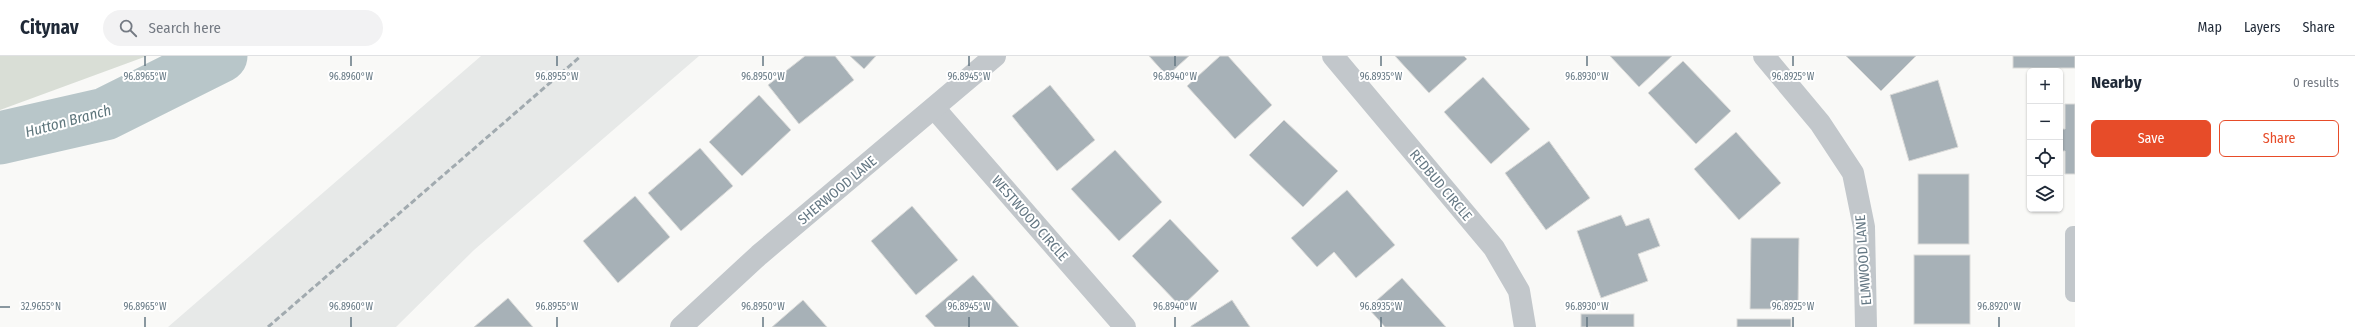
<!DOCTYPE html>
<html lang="en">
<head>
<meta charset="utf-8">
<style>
	:root { --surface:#fff; --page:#f2f2f3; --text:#1f2937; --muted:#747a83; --line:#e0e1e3; --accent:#e74c29 }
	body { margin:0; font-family:"Fira Sans Condensed",sans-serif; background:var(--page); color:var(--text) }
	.controls { position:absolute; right:12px; top:12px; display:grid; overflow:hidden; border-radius:6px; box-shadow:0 1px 3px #0004 }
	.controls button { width:36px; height:36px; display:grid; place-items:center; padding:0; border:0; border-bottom:1px solid var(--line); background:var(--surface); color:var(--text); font:20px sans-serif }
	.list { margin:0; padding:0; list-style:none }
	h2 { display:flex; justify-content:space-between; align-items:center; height:52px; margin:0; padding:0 16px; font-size:17px }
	h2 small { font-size:13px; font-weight:400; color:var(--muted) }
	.actions { display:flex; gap:8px; padding:12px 16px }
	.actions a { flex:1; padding:9px 0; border:1px solid var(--accent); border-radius:6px; text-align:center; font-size:14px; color:var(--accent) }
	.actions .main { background:var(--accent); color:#fff }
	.icon { flex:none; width:22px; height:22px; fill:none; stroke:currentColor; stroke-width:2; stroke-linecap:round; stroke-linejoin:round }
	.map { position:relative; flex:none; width:2075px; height:271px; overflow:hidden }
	header { display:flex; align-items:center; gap:24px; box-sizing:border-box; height:56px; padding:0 20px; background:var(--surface); border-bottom:1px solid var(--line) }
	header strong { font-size:19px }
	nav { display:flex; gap:22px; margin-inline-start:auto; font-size:14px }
	.search { width:280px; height:36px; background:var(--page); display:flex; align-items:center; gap:10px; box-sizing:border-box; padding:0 14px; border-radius:22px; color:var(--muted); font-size:15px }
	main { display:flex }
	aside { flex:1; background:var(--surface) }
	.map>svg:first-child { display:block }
</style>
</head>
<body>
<header>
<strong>Citynav</strong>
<div class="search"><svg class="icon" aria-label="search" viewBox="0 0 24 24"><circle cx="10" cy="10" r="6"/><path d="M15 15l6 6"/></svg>Search here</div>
<nav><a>Map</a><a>Layers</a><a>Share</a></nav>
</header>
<main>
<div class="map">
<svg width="2075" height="271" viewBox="0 0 2075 271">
	<rect width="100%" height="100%" fill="#f9f9f7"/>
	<!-- built -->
	<path fill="#e7e9e8" d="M481,0H699L474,194L396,271H168Z"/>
	<!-- green -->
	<path fill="#d9ded6" d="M0,0H147L0,54Z"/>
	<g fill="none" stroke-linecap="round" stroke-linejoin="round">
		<!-- river -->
		<path stroke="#b8c6c9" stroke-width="53" d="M0,82L105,58L221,0"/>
	</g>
	<!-- building -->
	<g fill="#a7b1b7" stroke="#dbdbd9">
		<path d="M805,0H835L854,24L799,68L768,29Z"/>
		<path d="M850,0H876L864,13Z"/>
		<path d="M1149,0H1189L1167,20Z"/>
		<path d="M1220,0H1228L1272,49L1235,83L1187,30Z"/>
		<path d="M1395,0H1464L1467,3L1429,37Z"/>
		<path d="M1610,0H1672L1639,31Z"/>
		<path d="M1846,0H1916L1881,35Z"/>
		<rect x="2013" y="0" width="62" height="12"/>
		<path d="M1683,5L1731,55L1696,88L1648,37Z"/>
		<path d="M1483,21L1530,73L1491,108L1444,56Z"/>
		<path d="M1938,24L1958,91L1909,105L1890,39Z"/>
		<path d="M1050,29L1095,84L1057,115L1012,60Z"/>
		<path d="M759,39L791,74L742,120L709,86Z"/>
		<path d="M2065,48H2075V118H2065V95H2060V73H2065Z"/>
		<path d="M1284,64L1338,115L1303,151L1249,99Z"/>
		<path d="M1736,76L1781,127L1739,164L1694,113Z"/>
		<path d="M1549,85L1590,142L1546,174L1505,117Z"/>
		<path d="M700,92L733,130L681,175L648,137Z"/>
		<path d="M1115,94L1162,146L1119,185L1071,133Z"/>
		<rect x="1918" y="118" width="51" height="70"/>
		<path d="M1347,134L1395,189L1356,222L1334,196L1317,211L1291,182Z"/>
		<path d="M635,140L670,181L618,227L583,185Z"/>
		<path d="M912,150L958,204L916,239L871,185Z"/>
		<path d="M1621,159L1626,170L1649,162L1660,190L1638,198L1648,225L1601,242L1577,175Z"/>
		<path d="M1170,163L1219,215L1181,251L1132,200Z"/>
		<path d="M1751,182H1799L1798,253H1750Z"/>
		<rect x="1914" y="199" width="56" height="69"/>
		<path d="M973,219L1019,271H935L925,260Z"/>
		<path d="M1402,222L1446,271H1385L1368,252Z"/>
		<path d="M508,242L533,271H474Z"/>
		<path d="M803,244L827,271H772Z"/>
		<path d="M1232,244L1250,271H1191V270Z"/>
		<rect x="1581" y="258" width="53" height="13"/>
		<rect x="1737" y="263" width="54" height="8"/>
	</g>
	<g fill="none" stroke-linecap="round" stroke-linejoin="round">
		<!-- service -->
		<path stroke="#c2c7cb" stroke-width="16" d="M2075,178H2073V238H2075"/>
		<!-- minor -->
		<g stroke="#c2c7cb" stroke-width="22">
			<path d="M1333,0L1494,192L1519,235L1525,271"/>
			<path d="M1764,0L1820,67L1853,117L1864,171L1866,271"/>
			<path d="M935,53L1125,271"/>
			<path d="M681,271L759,199L995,0"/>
		</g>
		<!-- rail -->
		<path stroke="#a1aaaf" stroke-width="3" stroke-dasharray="6 3" stroke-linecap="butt" d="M268,271L581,0"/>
	</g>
	<!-- ticks -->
	<path fill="none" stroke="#647783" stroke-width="1.5" d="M145,0V10M351,0V10M557,0V10M763,0V10M969,0V10M1175,0V10M1381,0V10M1587,0V10M1793,0V10M0,251H10M145,261V271M351,261V271M557,261V271M763,261V271M969,261V271M1175,261V271M1381,261V271M1587,261V271M1793,261V271M1999,261V271"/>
	<g text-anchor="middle" stroke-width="4" stroke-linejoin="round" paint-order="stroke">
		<!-- street labels -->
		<g font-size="14" fill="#647783" stroke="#fff">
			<text transform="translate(1441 129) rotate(50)" y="5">REDBUD CIRCLE</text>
			<text transform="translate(837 134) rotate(-40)" y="5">SHERWOOD LANE</text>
			<text transform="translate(1030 162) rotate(49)" y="5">WESTWOOD CIRCLE</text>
			<text transform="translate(1863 204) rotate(-94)" y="5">ELMWOOD LANE</text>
		</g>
		<!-- water labels -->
		<g font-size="15" font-style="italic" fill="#5e767c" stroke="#fff">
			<text transform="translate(68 65) rotate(-15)" y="5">Hutton Branch</text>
		</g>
	</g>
	<g font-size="10" text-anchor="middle" fill="#647783" stroke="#fff" stroke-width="4" stroke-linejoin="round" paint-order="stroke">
		<text x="145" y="24">96.8965°W</text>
		<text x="351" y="24">96.8960°W</text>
		<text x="557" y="24">96.8955°W</text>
		<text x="763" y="24">96.8950°W</text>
		<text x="969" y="24">96.8945°W</text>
		<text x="1175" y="24">96.8940°W</text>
		<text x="1381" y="24">96.8935°W</text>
		<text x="1587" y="24">96.8930°W</text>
		<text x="1793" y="24">96.8925°W</text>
		<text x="41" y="254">32.9655°N</text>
		<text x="145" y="254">96.8965°W</text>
		<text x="351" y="254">96.8960°W</text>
		<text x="557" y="254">96.8955°W</text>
		<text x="763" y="254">96.8950°W</text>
		<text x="969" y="254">96.8945°W</text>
		<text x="1175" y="254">96.8940°W</text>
		<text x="1381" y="254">96.8935°W</text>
		<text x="1587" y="254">96.8930°W</text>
		<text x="1793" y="254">96.8925°W</text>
		<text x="1999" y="254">96.8920°W</text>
	</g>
</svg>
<div class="controls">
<button>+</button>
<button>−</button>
<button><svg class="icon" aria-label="locate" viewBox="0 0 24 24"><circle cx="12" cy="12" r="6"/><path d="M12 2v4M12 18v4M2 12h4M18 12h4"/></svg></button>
<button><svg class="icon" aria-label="layers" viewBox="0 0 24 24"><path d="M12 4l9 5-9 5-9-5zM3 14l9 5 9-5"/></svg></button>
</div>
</div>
<aside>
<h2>Nearby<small>0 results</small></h2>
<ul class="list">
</ul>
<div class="actions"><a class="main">Save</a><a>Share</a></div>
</aside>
</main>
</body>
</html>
